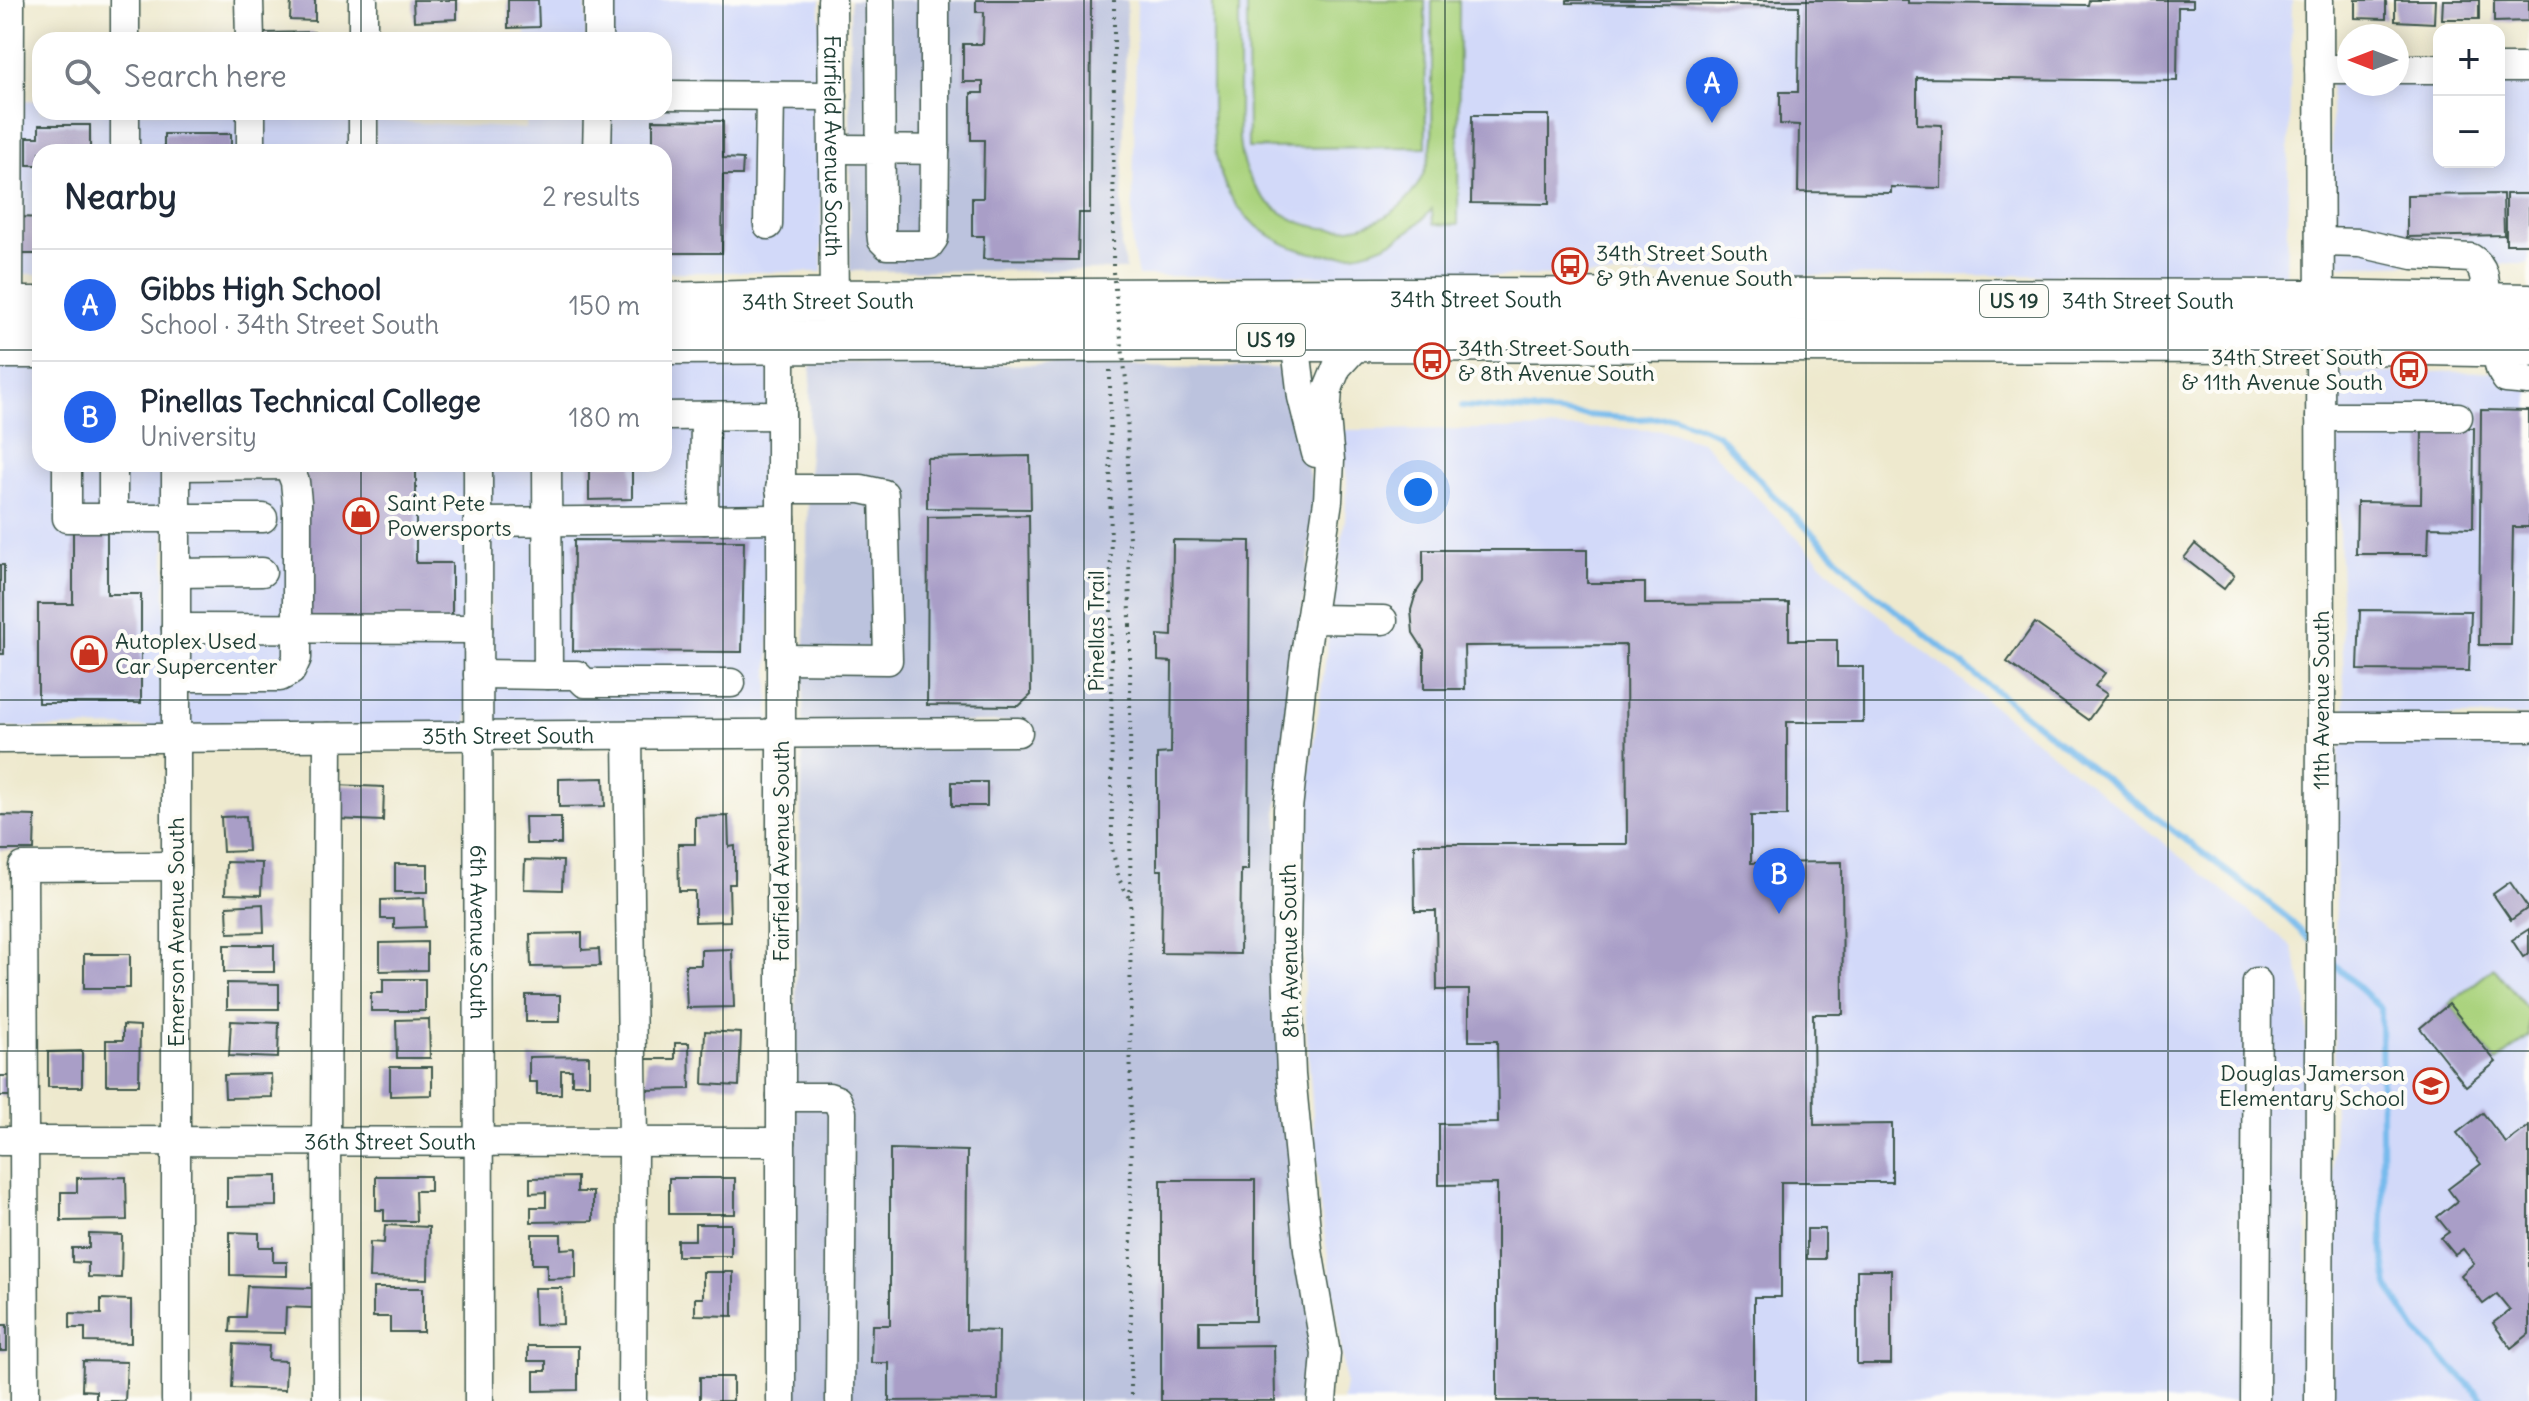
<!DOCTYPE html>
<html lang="en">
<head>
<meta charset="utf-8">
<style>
	:root { --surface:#fff; --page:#f6f6f7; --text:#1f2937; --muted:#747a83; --line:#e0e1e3; --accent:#2563eb }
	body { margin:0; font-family:Delius,sans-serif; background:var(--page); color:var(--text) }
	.controls { position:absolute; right:24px; top:24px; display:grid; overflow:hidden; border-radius:16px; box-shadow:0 4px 20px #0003 }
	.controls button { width:72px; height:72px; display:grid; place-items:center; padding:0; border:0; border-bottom:2px solid var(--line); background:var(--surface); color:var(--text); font:40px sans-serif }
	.compass { position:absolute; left:2337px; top:24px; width:72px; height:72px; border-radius:50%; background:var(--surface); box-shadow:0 4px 20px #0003; rotate:270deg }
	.you { position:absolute; left:1418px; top:492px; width:28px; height:28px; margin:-20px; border:6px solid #fff; border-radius:50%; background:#1a73e8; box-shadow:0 0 0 12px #1a73e833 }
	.badge { display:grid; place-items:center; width:52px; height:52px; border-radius:50%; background:var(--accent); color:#fff; font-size:26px; font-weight:700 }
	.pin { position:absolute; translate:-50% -66px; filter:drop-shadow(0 2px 4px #0008) }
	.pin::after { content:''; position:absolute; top:42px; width:28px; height:24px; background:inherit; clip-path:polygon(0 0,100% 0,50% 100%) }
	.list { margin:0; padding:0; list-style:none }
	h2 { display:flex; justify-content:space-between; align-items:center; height:104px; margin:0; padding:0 32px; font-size:34px }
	h2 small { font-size:26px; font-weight:400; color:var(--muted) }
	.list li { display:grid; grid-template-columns:52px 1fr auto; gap:24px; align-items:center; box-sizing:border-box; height:112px; padding:0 32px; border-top:2px solid var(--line) }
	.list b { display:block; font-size:30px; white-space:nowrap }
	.list p { margin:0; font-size:26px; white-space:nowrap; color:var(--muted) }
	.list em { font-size:26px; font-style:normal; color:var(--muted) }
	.icon { flex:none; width:44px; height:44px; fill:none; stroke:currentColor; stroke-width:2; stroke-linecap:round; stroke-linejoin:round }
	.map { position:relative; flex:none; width:2529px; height:1401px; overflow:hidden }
	.search { position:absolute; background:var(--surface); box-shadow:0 4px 20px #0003; left:32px; top:32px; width:640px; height:88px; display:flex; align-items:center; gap:20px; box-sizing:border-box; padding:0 28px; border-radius:24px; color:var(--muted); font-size:30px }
	.panel { position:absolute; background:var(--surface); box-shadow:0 4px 20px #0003; left:32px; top:144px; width:640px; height:328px; border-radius:24px }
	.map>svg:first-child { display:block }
</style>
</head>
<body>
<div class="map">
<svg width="2529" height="1401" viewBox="0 0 2529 1401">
	<rect width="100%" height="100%" fill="#fdfcf7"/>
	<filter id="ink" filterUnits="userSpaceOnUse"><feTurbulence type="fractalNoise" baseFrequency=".0125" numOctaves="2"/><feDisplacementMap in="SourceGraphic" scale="16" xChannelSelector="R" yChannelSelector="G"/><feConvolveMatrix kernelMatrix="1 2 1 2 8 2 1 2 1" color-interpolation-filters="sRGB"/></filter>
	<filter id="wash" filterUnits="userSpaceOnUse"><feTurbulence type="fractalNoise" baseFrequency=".006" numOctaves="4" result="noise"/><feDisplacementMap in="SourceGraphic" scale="32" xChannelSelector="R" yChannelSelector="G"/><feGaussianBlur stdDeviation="1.8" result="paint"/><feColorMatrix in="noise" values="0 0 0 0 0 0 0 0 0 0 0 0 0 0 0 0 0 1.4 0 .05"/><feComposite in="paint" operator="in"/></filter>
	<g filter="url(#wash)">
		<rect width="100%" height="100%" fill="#eee9ce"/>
		<!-- built -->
		<g fill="#d2d9f9">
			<path d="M525,0H586V40H526Z"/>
			<path d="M610,0H820L822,272H664V152H609V112H664V40H610Z"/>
			<path d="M1137,0H2292L2286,275L1138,276L1132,245Z"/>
			<path d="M2439,79V162H2499V79H2529V264L2332,265L2331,80H2349V84H2397V80Z"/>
			<path d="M21,100L40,101V112H113V152H40V274H0Z"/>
			<path d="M137,112H234L351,119V152H137Z"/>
			<path d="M527,112H586V152H375V120L526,129Z"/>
			<path d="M0,358H40V464H165V727L0,728Z"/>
			<path d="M664,361L769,362V723L490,725V464H664Z"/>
			<path d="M2529,371V716H2345L2334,373Z"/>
			<path d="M1616,428L1665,431L1702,441L1846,588L2292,946L2307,1002V1401H1342L1345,1383L1339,1325L1320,1207L1304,997L1306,799L1345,519L1347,481L1340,430Z"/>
			<path d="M188,464H466L467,725L188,727Z"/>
			<path d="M2529,740V1401H2331L2337,772L2340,747L2353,741Z"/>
		</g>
		<!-- industrial -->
		<g fill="#bcc3de">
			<path d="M850,0H1127L1121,245L1126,270L850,271Z"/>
			<path d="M811,362L1285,368L1290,400L1316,502L1277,809L1314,1354L1310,1401H795L793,1094L803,745L1030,742L1029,722L803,723Z"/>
		</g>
		<!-- green -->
		<g fill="#aad37e" stroke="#648859" stroke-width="2">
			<path d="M1212,0H1239C1239,33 1239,65 1239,98C1239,118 1237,139 1242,159C1267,245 1391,255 1425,170C1435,145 1432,119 1432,92C1432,61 1432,31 1432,0H1459L1458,225L1433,224L1432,209C1406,240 1370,257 1330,255C1304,254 1282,245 1262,230C1212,194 1212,142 1212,86C1212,57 1212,29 1212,0Z"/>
			<path d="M1247,0H1425L1426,147L1248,148Z"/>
			<path d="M2494,968L2529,1011V1036L2496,1062L2449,1004Z"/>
		</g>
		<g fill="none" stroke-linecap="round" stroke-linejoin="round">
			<!-- stream -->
			<g stroke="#76baec" stroke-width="6">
				<path d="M1462,406L1639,419L1674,417L1718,434L1773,495L1870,590L2099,774L2283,914L2310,940"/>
				<path d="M2329,959L2381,1009L2383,1253L2388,1286L2416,1331L2485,1401"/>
			</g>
		</g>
		<g id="blocks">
			<!-- building -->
			<g fill="#a99ec7">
				<path d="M291,0H315V21L290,20Z"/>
				<path d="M413,0H457V19L414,21Z"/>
				<path d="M508,0H538L539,27L508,28Z"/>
				<path d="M976,0H1091L1090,213H1079L1078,260L983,259L984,236H972V198H983L984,140H971V93H983V82H963V44H983L984,12H976Z"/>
				<path d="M1567,0H1908V3L2088,5L2089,0H2193V7H2178L2177,81L1917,78V124L1942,125L1941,188L1891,187V193L1798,192L1799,125L1780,124V92H1798L1799,6L1567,3Z"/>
				<path d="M2356,0H2386V19L2356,18Z"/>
				<path d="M2395,0H2435L2434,23L2395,21Z"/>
				<path d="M2443,0H2479V19H2442Z"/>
				<path d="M2494,0H2529V21L2494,22Z"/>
				<path d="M314,32V40H265L264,33Z"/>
				<path d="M1472,115H1549V204L1471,203Z"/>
				<path d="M653,120L723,121V158L743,159L742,175H723L722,253H664V152H653Z"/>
				<path d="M39,125H90V152H40V165H27V137H39Z"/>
				<rect x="164" y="134" width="67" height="18"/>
				<path d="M2503,194L2504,235L2407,237V195Z"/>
				<rect x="2506" y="194" width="23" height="50"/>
				<path d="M20,217L40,218V254H20Z"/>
				<path d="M2481,410L2529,411V527H2513L2511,645H2479Z"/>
				<path d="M2422,427L2474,428L2473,528L2429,527L2428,554H2356L2357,502L2421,503Z"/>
				<path d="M1030,456L1031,509L927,508V458Z"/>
				<path d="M303,464H452V467H416V563H452V621H306V469H303Z"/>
				<path d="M589,464H632V499L589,500Z"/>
				<path d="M1029,515L1031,695L1019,706L927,705L928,517Z"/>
				<path d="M73,526H107V594H141V703H38V604H73Z"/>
				<path d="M574,540L744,541L742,652L573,651Z"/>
				<path d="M1173,540L1250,541L1248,870H1241L1240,954L1161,953L1162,870H1157V754L1171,753L1172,662L1158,661V635L1172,636Z"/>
				<path d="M2195,544L2234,576L2224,589L2184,558Z"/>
				<path d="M1423,550H1587V583H1645V604L1789,603V640H1837V667H1863V722H1787V816H1751V863L1842,862L1843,1014H1813L1814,1125L1892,1124V1182H1781V1297H1754V1401H1497V1184L1439,1185V1124L1498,1123L1497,1041H1469V990H1437L1436,911H1415L1414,844H1627L1626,645L1464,646L1465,689H1424V650L1413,633L1411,610L1416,593L1423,582Z"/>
				<rect x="0" y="565" width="4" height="89"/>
				<path d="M2360,610L2471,611L2469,671L2358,670Z"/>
				<path d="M2035,623L2105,673L2095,686L2107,694L2088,720L2007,662Z"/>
				<path d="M604,778L605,806L559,807V779Z"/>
				<rect x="952" y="782" width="35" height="24"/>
				<path d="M336,785L384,787L383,821L335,819Z"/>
				<path d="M0,815L35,816L34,850H0Z"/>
				<path d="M246,816L248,851L223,852L221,817Z"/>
				<path d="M728,816L729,847L735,846V884H729L730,921L695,922V891H679L678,844H695V817Z"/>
				<path d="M525,817H561V844H526Z"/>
				<path d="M525,860L563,861L562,890L524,889Z"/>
				<path d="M226,862L262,863L261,895L225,894Z"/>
				<rect x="395" y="864" width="33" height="28"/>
				<path d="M2510,882L2528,908L2511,920L2493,894Z"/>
				<path d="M424,898L425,927L394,928V919H381V900Z"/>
				<path d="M263,904L264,932L228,933L227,906Z"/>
				<path d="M2529,929V953L2523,957L2512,940Z"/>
				<path d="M582,933V950L599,949L600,966L531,967L530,934Z"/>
				<path d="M427,942V970L380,971V943Z"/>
				<rect x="224" y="945" width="50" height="27"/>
				<path d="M732,949L734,1007L687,1008L685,965H701V950Z"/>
				<rect x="84" y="954" width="46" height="34"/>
				<path d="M383,979H425V1011H371V993H383Z"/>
				<path d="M227,983L279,984V1009H227Z"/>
				<rect x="526" y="995" width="34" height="27"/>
				<path d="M2449,1004L2496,1062L2466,1086L2420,1028Z"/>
				<path d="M429,1019L430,1058H397L396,1020Z"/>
				<path d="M231,1021L279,1023L278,1058L229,1056Z"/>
				<path d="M123,1025L140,1026L139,1085H106V1040H123Z"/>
				<path d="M705,1031L741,1033L739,1086L703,1084Z"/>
				<path d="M675,1043H689L690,1089L646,1090V1059H675Z"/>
				<path d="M82,1051V1087H48V1052Z"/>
				<path d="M589,1056V1084H572V1070H561V1094H537V1082H529V1057Z"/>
				<path d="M390,1067H432V1095L390,1096Z"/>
				<path d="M271,1074L272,1097L225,1098L224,1075Z"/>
				<rect x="0" y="1076" width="13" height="20"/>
				<path d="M2483,1113L2506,1143L2529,1126V1334L2511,1348L2493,1323L2510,1310L2497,1294L2483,1304L2461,1275L2474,1263L2463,1249L2455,1255L2441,1238L2449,1232L2437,1217L2457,1201L2448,1189L2481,1164L2457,1133Z"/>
				<path d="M890,1149L967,1151L966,1330L999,1331L998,1400L889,1401V1363H871L872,1325H890Z"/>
				<path d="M277,1176V1206L227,1207V1177Z"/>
				<path d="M376,1176H430V1191H415L416,1221H384V1210H376Z"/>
				<path d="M126,1177L127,1220L61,1221V1192H77V1178Z"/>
				<path d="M577,1177V1192H593V1221L531,1222V1207H546V1192L530,1193V1178Z"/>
				<rect x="669" y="1178" width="66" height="36"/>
				<path d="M1161,1180H1255V1321H1199V1346L1274,1345L1275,1401H1161Z"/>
				<path d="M695,1224H731V1256H677V1240H695Z"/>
				<path d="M385,1225L429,1227L428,1279L369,1278L370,1242L384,1243Z"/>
				<rect x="1807" y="1229" width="18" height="30"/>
				<path d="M230,1232L259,1233V1247H273V1262H287V1276L230,1275Z"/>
				<path d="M89,1234L122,1235L121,1278L88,1277V1263L72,1262V1248H89Z"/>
				<path d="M532,1234H561V1249L576,1248V1278L547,1279V1264H532Z"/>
				<rect x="1857" y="1270" width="34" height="94"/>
				<path d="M703,1272H733V1316L695,1315V1298H703Z"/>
				<path d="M247,1286L313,1288L312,1308L286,1307L285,1333L230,1332L231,1317H245Z"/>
				<path d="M373,1288H423V1332H390V1317H373Z"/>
				<path d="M534,1288H562L563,1324L535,1325Z"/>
				<path d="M101,1299L131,1300V1343L85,1342V1328H70V1313L101,1314Z"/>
				<rect x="0" y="1325" width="7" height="26"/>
				<path d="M234,1344L269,1346L268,1360L286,1361L285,1390L232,1388Z"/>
				<path d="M528,1346H578V1390L534,1391V1371H546V1361H528Z"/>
				<path d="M83,1361L127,1362L125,1401H96V1391L82,1390Z"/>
				<rect x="700" y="1377" width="33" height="24"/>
			</g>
		</g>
	</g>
	<g filter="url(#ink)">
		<use href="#blocks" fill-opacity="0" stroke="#3e574b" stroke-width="2"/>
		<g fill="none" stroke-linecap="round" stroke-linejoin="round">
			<defs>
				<g id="minor">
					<path d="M125,0V40"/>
					<path d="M249,0L250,40"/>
					<path d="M363,0V40"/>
					<path id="s1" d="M832,0L834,315"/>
					<path d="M935,0V150"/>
					<path d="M2319,0L2321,691L2319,1401"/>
					<path d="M598,40V0"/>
					<path d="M2499,68H2529"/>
					<path d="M2319,69H2349"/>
					<path d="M2397,69H2439"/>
					<path d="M664,95L833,96"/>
					<path d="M125,112V152"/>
					<path d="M251,112V152"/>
					<path d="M363,112V152"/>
					<path d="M833,149C867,149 901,149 935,150L934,238L929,245H887L882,240L881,230L880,0"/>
					<path d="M597,152L598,112"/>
					<path d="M768,225L770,96"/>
					<path d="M2320,242L2360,243L2413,255L2471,258C2488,268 2485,287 2486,304"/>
					<path d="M9,308L10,0"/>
					<path d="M781,326V1401"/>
					<path d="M1295,340L1302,397L1316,453"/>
					<path d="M2495,345L2500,369L2506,379L2529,381"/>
					<path d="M664,416L781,415"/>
					<path d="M2320,417H2458"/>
					<path d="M67,464V518H263"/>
					<path d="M176,464V1401"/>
					<path id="s2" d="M478,464L479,1401"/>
					<path d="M176,466L288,465"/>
					<path d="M780,489H861L884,494L888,660L781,659"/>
					<path d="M113,518V464"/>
					<path d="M704,520L781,519"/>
					<path d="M478,522L704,520L705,416"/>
					<path d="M176,573L262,572"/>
					<path d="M1310,619L1383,620"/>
					<path d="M176,628L478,629"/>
					<path d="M478,674L548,675L547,464"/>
					<path d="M548,675H577L585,683H731"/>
					<path d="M176,677H280L291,671L297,658V502L295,482L288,464"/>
					<path d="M2321,727H2529"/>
					<path d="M628,735L633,1142L632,1401"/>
					<path id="s3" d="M0,739L1018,732"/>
					<path d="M781,1097H829L837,1100L842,1112L840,1401"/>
					<path id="s4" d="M0,1141L781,1142"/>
					<path d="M25,1401L23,867L176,866"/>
					<path d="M327,1401L326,1141L328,737"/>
					<path d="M1322,1401L1326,1354L1308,1250L1291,1075L1286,941L1288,809L1304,662L1328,501L1330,460L1326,418L1328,389L1337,367L1362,340"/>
					<path d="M2255,1401L2257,982"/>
				</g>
				<g id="highway">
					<path id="s5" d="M664,304L781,301L1381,299L2320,301L2529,305"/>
					<path d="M0,308H40"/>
					<path d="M664,343L1295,340L2320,342L2529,346"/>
					<path d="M0,347H40"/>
				</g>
			</defs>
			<!-- minor casing -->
			<use href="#minor" stroke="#3e574b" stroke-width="31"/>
			<!-- highway casing -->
			<use href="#highway" stroke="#3e574b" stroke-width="45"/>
			<!-- path -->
			<g stroke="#3e574b" stroke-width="4" stroke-dasharray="2 6" stroke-linecap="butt">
				<path d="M1114,0V48"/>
				<path d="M1110,370L1112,848L1119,879L1129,898"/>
				<path d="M1130,625L1131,1401"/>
			</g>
			<!-- minor -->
			<use href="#minor" stroke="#fff" stroke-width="28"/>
			<!-- highway -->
			<use href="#highway" stroke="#fff" stroke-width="42"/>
			<!-- path-bridge -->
			<path stroke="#3e574b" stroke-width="4" stroke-dasharray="2 6" stroke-linecap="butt" d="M1114,48L1113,272L1127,388L1130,625"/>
		</g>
	</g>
	<!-- grid -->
	<path fill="none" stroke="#1f3d34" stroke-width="2" stroke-opacity="0.55" d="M361,0V40M723,0V1401M1084,0V1401M1445,0V1401M1806,0V1401M2168,0V1401M361,112V152M0,350H40M664,350H2529M361,464V1401M0,700H2529M0,1051H2529"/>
	<!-- icons -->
	<defs>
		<symbol id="bus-ring" viewBox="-11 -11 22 22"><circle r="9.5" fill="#fdfcf7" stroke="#c8321e" stroke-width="1.5"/><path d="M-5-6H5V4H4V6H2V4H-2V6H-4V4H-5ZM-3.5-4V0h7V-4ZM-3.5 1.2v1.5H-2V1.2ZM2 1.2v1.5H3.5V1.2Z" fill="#c8321e"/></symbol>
		<symbol id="shop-ring" viewBox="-11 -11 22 22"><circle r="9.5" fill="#fdfcf7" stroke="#c8321e" stroke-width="1.5"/><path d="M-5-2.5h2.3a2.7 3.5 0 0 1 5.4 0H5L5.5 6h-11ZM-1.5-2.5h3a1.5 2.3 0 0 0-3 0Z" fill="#c8321e"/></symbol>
		<symbol id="school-ring" viewBox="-11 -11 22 22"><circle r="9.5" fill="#fdfcf7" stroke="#c8321e" stroke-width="1.5"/><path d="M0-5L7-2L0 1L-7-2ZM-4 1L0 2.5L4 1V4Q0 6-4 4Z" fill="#c8321e"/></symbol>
	</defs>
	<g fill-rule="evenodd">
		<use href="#bus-ring" x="1550" y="246" width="40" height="40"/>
		<use href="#bus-ring" x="1412" y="341" width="40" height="40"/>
		<use href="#bus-ring" x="2389" y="350" width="40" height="40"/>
		<use href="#shop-ring" x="341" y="496" width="40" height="40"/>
		<use href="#shop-ring" x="69" y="634" width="40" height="40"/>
		<use href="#school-ring" x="2411" y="1066" width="40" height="40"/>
	</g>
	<g text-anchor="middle" stroke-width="8" stroke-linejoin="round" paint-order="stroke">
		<!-- shield labels -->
		<g fill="#fdfcf7" stroke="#62766e" stroke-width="2">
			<rect x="1980" y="285" width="68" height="32" rx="6"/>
			<rect x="1237" y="324" width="68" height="32" rx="6"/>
		</g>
		<g font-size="20" font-weight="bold" fill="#1f3d34">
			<text x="2014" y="308">US 19</text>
			<text x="1271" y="347">US 19</text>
		</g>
		<!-- street labels -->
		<g font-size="22" fill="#1f3d34" stroke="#fdfcf7">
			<text dy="8" stroke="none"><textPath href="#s1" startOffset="146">Fairfield Avenue South</textPath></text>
			<text dy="8" stroke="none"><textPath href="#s5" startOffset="812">34th Street South</textPath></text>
			<text dy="8" stroke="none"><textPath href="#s5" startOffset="1484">34th Street South</textPath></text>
			<text dy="8" stroke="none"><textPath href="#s5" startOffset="164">34th Street South</textPath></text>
			<text transform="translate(1096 631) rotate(-90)" y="8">Pinellas Trail</text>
			<text transform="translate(2321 700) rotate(-90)" y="8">11th Avenue South</text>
			<text dy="8" stroke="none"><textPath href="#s3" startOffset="508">35th Street South</textPath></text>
			<text transform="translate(781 851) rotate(-90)" y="8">Fairfield Avenue South</text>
			<text transform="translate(176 932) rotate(-90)" y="8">Emerson Avenue South</text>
			<text dy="8" stroke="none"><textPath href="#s2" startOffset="468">6th Avenue South</textPath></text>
			<text transform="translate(1289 951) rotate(-91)" y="8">8th Avenue South</text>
			<text dy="8" stroke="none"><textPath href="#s4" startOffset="390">36th Street South</textPath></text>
		</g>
		<!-- poi labels -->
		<g font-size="22" fill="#1f3d34" stroke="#fdfcf7" text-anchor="start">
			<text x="1596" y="261">34th Street South<tspan x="1596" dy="25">&amp; 9th Avenue South</tspan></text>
			<text x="1458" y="356">34th Street South<tspan x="1458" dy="25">&amp; 8th Avenue South</tspan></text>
			<text x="2383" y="365" text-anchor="end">34th Street South<tspan x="2383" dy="25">&amp; 11th Avenue South</tspan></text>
			<text x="387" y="511">Saint Pete<tspan x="387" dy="25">Powersports</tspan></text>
			<text x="115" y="649">Autoplex Used<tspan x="115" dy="25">Car Supercenter</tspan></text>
			<text x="2405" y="1081" text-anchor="end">Douglas Jamerson<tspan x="2405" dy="25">Elementary School</tspan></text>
		</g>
	</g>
</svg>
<div class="controls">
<button>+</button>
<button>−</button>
</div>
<svg class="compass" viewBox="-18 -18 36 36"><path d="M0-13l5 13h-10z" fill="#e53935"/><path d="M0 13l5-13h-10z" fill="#747a83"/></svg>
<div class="you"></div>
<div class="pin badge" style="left:1712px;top:123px">A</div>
<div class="pin badge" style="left:1779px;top:914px">B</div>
<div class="search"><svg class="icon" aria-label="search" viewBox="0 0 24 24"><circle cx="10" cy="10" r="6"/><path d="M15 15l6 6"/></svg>Search here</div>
<section class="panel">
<h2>Nearby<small>2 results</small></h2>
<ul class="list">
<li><span class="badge">A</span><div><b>Gibbs High School</b><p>School · 34th Street South</p></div><em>150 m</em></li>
<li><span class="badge">B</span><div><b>Pinellas Technical College</b><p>University</p></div><em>180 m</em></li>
</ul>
</section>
</div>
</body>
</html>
